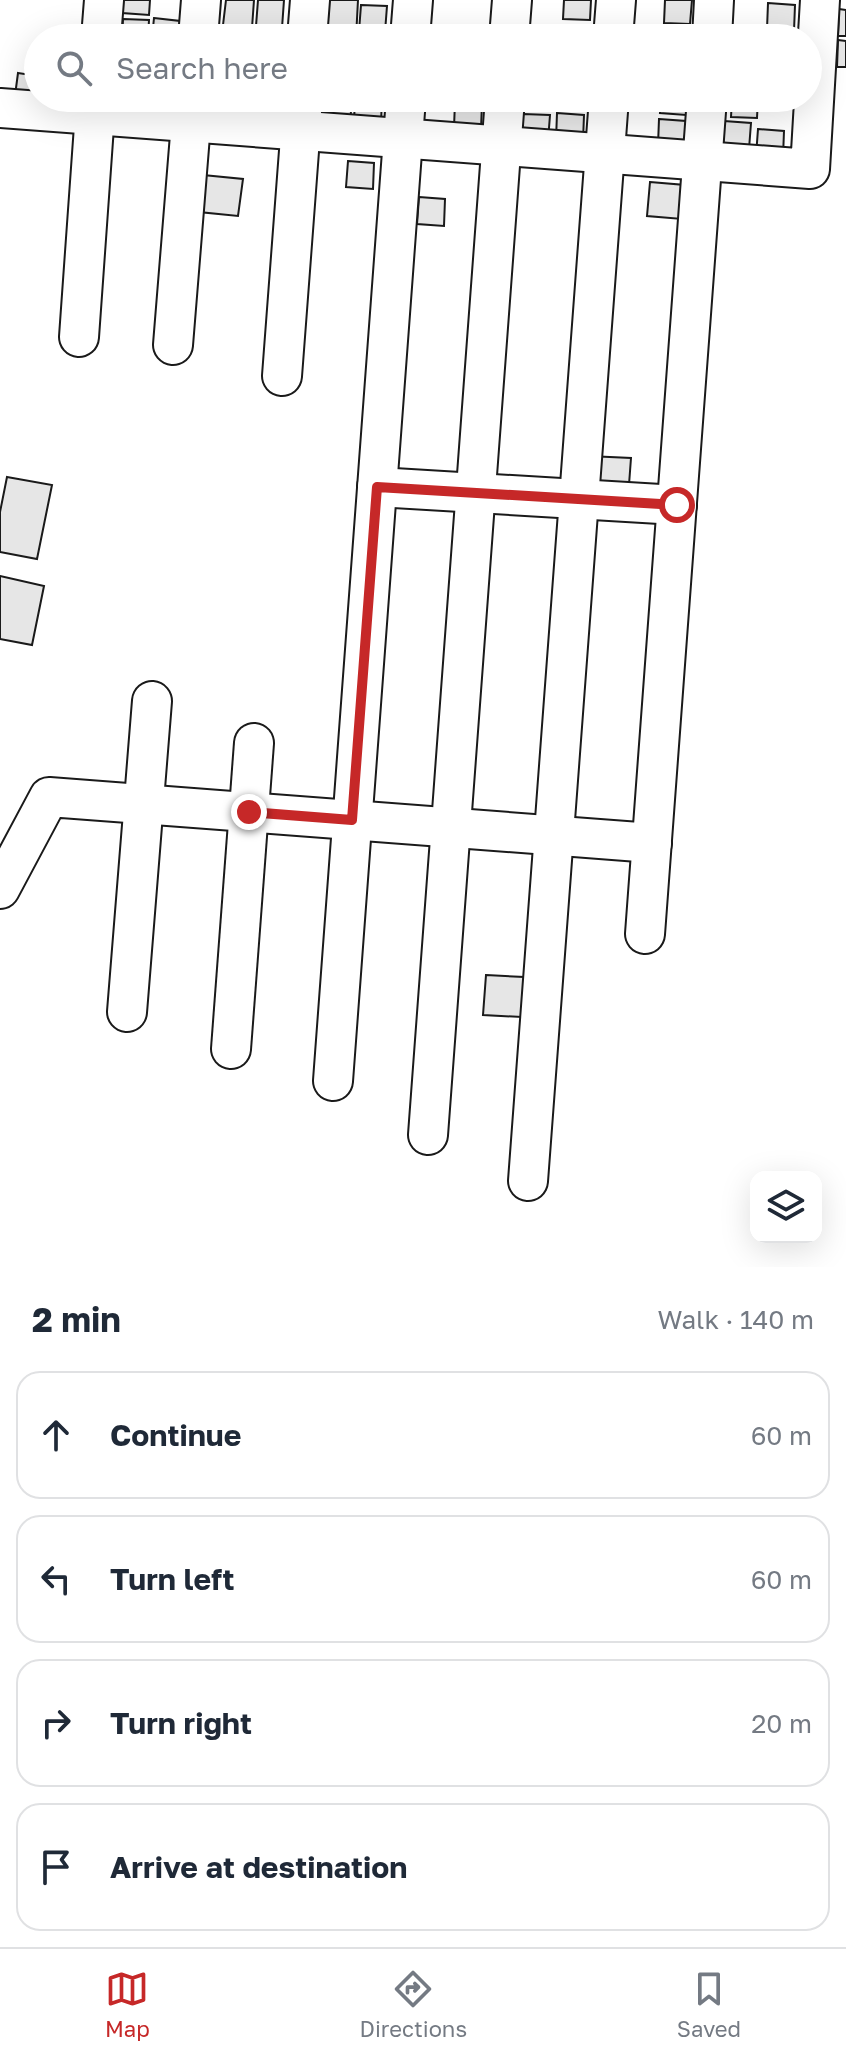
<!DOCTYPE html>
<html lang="en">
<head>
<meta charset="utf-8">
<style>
	:root { --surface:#fff; --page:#f6f6f7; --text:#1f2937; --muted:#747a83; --line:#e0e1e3; --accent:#c62828 }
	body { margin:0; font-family:"Golos Text",sans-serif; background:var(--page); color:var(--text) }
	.controls { position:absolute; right:24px; bottom:24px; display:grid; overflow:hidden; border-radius:16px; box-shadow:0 8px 32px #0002 }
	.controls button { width:72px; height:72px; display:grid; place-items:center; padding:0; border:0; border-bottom:2px solid var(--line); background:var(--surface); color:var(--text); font:40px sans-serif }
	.stop { position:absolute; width:24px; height:24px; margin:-18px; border:6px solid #c62828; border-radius:50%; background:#fff }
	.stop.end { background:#c62828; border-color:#fff; box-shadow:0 2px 8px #0008 }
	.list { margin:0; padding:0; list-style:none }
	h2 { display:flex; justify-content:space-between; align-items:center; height:104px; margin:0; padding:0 32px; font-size:34px }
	h2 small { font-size:26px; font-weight:400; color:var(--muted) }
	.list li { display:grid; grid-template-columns:52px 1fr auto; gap:24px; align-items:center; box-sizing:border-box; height:128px; margin:0 16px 16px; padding:0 16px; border:2px solid var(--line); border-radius:24px }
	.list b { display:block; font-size:30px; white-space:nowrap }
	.list em { font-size:26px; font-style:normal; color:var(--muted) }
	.icon { flex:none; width:44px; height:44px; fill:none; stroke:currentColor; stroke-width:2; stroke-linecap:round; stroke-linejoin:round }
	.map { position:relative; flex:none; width:846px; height:1267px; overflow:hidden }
	.search { position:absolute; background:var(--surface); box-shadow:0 8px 32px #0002; left:24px; right:24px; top:24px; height:88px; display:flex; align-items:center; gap:20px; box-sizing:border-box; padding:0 28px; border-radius:44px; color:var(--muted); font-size:30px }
	.sheet { height:680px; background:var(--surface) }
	nav { display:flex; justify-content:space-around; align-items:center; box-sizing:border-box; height:112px; border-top:2px solid var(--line); background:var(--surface); font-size:22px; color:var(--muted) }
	nav a { display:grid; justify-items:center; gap:4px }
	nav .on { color:var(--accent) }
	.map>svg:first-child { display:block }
</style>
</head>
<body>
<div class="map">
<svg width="846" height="1267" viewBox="0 0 846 1267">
	<rect width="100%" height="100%" fill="#fff"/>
	<!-- building -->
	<g fill="#e6e6e6" stroke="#1a1a1a" stroke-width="2">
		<path d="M123,0H150L149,15L122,13Z"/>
		<path d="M226,0H254L252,28L223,25Z"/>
		<path d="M258,0H284L282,28L256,26Z"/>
		<path d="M329,0H358L356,38H327Z"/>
		<path d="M564,0H591L590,20L563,19Z"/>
		<path d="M665,0H692L690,24L664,23Z"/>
		<path d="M768,3L795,5L794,31L767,29Z"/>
		<path d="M361,5L387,6L385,32L359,31Z"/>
		<path d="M839,9L846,10V36H838Z"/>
		<path d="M154,18L180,21L178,38H152Z"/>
		<path d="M123,19L149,20L148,38H122Z"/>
		<path d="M663,29L690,30L689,38H662Z"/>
		<path d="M838,40L846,41V67H837Z"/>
		<path d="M18,73L38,76V98L14,103Z"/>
		<path d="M219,98H246L245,118L217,117Z"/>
		<path d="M251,98H276L274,121L249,118Z"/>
		<path d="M322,98H352L350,124L321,122Z"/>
		<path d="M355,98H382L381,123L354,122Z"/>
		<path d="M524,98H551L550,105L523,104Z"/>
		<path d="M626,98H653L652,111L625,110Z"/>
		<path d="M661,98H687L686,115L660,113Z"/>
		<path d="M732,98H758L757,118L731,117Z"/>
		<path d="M455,101L482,103L481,129L454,128Z"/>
		<path d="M557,113L584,115L583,141L556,140Z"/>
		<path d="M523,114L550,115L548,141L522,140Z"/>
		<path d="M659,119L686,121L684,147L658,145Z"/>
		<path d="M724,121L751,123L749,149L723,148Z"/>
		<path d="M758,129L784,131L783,157L756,156Z"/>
		<path d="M348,161L374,163L373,189L346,187Z"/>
		<path d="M203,175L243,179L238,216L199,212Z"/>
		<path d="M650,182L685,185L682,219L647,216Z"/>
		<path d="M419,197L445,199L444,226L417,224Z"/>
		<path d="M588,456L631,458L628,498L586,495Z"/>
		<path d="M7,477L52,485L37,559L0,552V512Z"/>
		<path d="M0,576L44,586L32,645L0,639Z"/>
		<path d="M486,975L524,977L522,1017L483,1015Z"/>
	</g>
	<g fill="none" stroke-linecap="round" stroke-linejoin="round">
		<defs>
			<g id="minor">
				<path d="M101,38L104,0"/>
				<path d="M198,38L201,0"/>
				<path d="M307,38L310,0"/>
				<path d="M410,38L413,0"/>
				<path d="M509,38L512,0"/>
				<path d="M613,38L616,0"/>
				<path d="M712,38L714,0"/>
				<path d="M0,108L810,169L820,0"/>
				<path d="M79,337L96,98"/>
				<path d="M173,345L193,98"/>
				<path d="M282,376L303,98"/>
				<path d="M377,487L677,505"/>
				<path d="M0,889L49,797L652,843"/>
				<path d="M645,934L707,98"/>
				<path d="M127,1012L152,701"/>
				<path d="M231,1049L254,743"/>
				<path d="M333,1081L406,98"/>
				<path d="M428,1135L505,98"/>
				<path d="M528,1181L609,98"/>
			</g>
		</defs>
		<!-- minor casing -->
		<use href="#minor" stroke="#1a1a1a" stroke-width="42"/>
		<!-- minor -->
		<use href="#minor" stroke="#fff" stroke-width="38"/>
	</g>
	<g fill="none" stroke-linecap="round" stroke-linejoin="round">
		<!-- route -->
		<path stroke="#c62828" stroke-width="10" d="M249,812L352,820L377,487L677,505"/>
	</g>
</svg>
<div class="controls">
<button><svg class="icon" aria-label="layers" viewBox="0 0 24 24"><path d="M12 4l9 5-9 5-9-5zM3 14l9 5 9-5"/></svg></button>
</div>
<div class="stop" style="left:677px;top:505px"></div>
<div class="stop end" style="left:249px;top:812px"></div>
<div class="search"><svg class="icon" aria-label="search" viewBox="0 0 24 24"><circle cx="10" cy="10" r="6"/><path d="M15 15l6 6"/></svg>Search here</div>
</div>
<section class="sheet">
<h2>2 min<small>Walk · 140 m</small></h2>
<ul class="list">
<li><svg class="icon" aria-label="ahead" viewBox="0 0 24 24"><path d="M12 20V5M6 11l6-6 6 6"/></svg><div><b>Continue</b></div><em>60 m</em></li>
<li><svg class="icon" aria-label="left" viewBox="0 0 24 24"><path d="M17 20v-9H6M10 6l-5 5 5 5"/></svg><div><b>Turn left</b></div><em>60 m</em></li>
<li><svg class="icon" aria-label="right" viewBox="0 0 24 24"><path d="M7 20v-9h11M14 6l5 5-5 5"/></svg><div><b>Turn right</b></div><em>20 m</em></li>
<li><svg class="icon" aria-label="arrive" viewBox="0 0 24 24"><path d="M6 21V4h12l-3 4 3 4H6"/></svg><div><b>Arrive at destination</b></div></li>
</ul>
</section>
<nav>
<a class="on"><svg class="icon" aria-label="map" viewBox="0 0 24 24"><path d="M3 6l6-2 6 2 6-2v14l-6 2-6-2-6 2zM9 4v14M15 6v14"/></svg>Map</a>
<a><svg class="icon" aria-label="directions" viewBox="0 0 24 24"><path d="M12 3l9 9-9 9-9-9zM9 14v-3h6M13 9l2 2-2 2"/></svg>Directions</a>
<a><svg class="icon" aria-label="saved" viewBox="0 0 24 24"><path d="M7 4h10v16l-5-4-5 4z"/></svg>Saved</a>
</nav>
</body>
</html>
